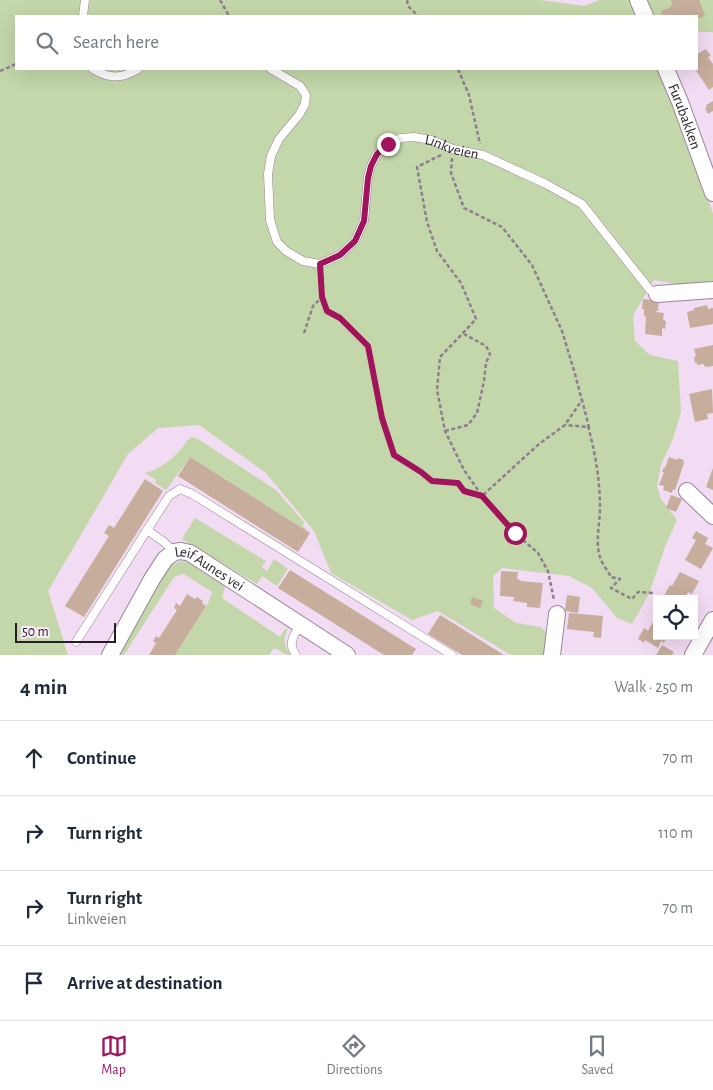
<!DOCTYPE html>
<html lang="en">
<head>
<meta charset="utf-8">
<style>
	:root { --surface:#fff; --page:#f6f6f7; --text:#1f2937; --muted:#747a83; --line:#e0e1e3; --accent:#a1135a }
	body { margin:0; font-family:"Alegreya Sans",sans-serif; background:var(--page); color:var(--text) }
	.controls { position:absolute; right:15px; bottom:15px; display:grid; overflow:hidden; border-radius:0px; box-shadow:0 5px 20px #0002 }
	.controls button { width:45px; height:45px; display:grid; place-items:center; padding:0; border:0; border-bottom:1px solid var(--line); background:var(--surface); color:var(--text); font:25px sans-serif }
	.scale { position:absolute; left:15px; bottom:12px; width:101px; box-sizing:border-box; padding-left:5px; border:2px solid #261e26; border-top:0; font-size:14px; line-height:18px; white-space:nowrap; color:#261e26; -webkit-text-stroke:4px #fcebfd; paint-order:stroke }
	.stop { position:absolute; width:15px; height:15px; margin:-11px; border:4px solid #a1135a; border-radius:50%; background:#fff }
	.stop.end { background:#a1135a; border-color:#fff; box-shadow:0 1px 5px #0008 }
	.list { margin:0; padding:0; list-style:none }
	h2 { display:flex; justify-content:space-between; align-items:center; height:65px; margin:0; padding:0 20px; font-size:21px }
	h2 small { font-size:16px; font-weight:400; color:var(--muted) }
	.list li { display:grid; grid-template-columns:32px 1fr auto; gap:15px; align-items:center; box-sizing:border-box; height:75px; padding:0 20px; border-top:1px solid var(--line) }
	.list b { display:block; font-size:19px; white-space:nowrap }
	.list p { margin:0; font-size:16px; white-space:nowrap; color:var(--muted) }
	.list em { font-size:16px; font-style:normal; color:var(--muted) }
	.icon { flex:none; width:28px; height:28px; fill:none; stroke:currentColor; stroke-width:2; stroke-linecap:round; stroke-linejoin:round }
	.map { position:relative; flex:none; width:713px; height:655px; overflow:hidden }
	.search { position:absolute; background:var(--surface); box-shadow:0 5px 20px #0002; left:15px; right:15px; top:15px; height:55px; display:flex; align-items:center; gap:12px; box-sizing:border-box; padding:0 18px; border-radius:0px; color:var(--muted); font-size:19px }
	.sheet { height:365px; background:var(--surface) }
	nav { display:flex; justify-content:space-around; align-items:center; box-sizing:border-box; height:70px; border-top:1px solid var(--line); background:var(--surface); font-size:14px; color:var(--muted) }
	nav a { display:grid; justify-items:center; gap:2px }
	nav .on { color:var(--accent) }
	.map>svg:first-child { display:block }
</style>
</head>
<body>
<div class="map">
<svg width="713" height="655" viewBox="0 0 713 655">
	<rect width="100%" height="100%" fill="#f2dcf3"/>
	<!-- green -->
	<g fill="#c3d7aa">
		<path d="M0,0H541L584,6L600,0H713V33L712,32H699L697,33V16H16V69H666L713,214V284L687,286L654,280L633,315L635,341L650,355L678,361L681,412L673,439L661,465L657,486L661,499L677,520L665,547L649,594L632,624L617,618L592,588L569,576L502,568L493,576L494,608L516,623L541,627L550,636L547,655H511L438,611L412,620L331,573L314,531L266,473L199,425L158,428L128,454L48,591L68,655H0Z"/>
		<path d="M192,437L198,439L276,490L304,522L303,526L310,533L190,457L166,490L155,483L156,480L145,473C158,470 172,460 181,449C185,445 186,440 192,437Z"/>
		<path d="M195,518L266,561L262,567L267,571L274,559L288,569L277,586L262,576L257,584L182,539Z"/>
		<path d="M181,561L190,563L225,586L222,598L280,637L284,630L288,628C283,641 283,644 291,655H287L274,648L269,655H175L208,603L212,592L184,574L174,577L124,655H117L163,575L173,564Z"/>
	</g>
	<!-- building -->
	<g fill="#c6ad9c">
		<path d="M671,0H699L705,16L697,19V16H669L668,15L663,16L661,11L671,7L670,6L673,5Z"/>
		<path d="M706,49L711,56L708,57L713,64V87L709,90L695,69H697V54Z"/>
		<path d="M713,101V111L708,114L705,108L707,107L706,105Z"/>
		<path d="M643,299L659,301L658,311H656V312L664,313L663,320L666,321L665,329L662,328V336L645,334L646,317L644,316V309H642Z"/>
		<path d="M707,305L708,309L713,308V324L690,328L687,312L694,310V308Z"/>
		<path d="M713,345V366L705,367L704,364L697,365V363H695L694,357L696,356L694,349Z"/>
		<path d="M712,389L713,413L707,414L708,419L695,422L689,394Z"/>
		<path d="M190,457L310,533L298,552L178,476Z"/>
		<path d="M669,457L677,460L678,458L684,460L683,462L684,463L675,490L673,489L672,493L663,490L664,486L659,485L664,472H662L664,467L665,468Z"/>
		<path d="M713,468V490L706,487Z"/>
		<path d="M145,479L163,491L84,617L65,606L109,536L104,533L109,525L114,528Z"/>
		<path d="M671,495L682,499L676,512L666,508Z"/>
		<path d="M696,531L708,538L705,544L713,548L701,569L685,560L696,540L692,538Z"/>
		<path d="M290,570L416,649L412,655H384L278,588Z"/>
		<path d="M501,571L518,572L517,579L520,580L521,581L543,583L540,608L527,607V603L513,601L514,597L500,596Z"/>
		<path d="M680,572L699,581L692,594L688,592L685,599H662L670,585L672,586Z"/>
		<path d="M187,594L195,599L197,597L203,601L202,603L206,606L175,655H149L156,643L153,641L156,636L159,638L177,610L174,608L176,603L180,606Z"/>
		<path d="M567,595L580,597L578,613L565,611Z"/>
		<path d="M472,597L483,601L480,608L470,604Z"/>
		<path d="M569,613L603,616L601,638L593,637L594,632L567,629Z"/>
		<path d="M440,615L504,655H462L428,634Z"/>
		<path d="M654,620L657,622V636H667L664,643L661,641L658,648L645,640L644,643L638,639L644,628L648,631Z"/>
		<path d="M662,645L674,652L672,655H656Z"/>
	</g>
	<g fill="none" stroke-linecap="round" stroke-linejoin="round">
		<defs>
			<g id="service">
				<path d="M83,16L85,0"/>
				<path d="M93,69C110,79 121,79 138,69"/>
				<path id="s1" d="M271,69L300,86L306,95L305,104L299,115L279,139L271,156L268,174L270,220L277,242L286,251L303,261L320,264L340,255L355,241L364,221L368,177L371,166L377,154L388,144L401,138L414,137L431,140L453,149L483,155L546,184L582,204L650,290L657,294"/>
				<path d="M174,552L164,542L147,530L169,496L180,489L192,494L452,655"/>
				<path d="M76,642L147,530"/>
				<path d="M296,655C287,644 294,635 300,625"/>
			</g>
			<g id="minor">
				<path d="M638,0L645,16"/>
				<path id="s2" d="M666,69L680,102L713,193"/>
				<path d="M657,294L713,290"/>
				<path d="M687,491L713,516"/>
				<path id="s3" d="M110,655L152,579L165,559L174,552L181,551L190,553L347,655"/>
				<path d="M552,655L557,614"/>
				<path d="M693,655L713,620"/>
			</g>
		</defs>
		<!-- service casing -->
		<use href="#service" stroke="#9a869b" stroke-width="9"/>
		<!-- minor casing -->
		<use href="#minor" stroke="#9a869b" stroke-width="18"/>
		<!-- path -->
		<g stroke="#8e7f8f" stroke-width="2.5" stroke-dasharray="4 2.5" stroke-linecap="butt">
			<path d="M220,0L229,16"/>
			<path d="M407,0L408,6L418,16"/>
			<path d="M458,69L469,95L480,144"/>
			<path d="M0,71L16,64"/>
			<path d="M441,155L417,167L427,222L437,251L461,283L476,319L463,333L440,357L437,390L445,431L464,470L482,496L539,444L565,425L582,400L589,427L565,425"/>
			<path d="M452,158L451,173L464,208L502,227L532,265L562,331L575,374L582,401"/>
			<path d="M321,275L322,297L327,311L340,318L368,346L382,418L394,455L421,472L432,481L458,483L465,491L482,496L515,533L538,553L548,571L554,600"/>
			<path d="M304,333L313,306L322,297"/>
			<path d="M588,426C595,452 600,480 600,507C600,524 595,541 600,557C602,564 608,571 611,577L620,579L611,588L632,599L638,592L654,593"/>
			<path d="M445,431L468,425L477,413L484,381L486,363L490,354L486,346L464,334"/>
		</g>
		<!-- service -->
		<use href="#service" stroke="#fff" stroke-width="8"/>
		<!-- minor -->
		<use href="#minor" stroke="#fff" stroke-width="16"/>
	</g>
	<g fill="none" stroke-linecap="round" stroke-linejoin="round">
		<!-- route -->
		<path stroke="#a1135a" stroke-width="6" d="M388,144L377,154L371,166L368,178L364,221L355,241L340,255L320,264L322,297L327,311L340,318L368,346L382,418L394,455L421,472L432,481L458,483L464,491L482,496L515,533"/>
	</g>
	<g text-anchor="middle" stroke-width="4.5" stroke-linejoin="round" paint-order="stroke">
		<!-- street labels -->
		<g font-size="15" fill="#261e26" stroke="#fcebfd">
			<text dy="5" stroke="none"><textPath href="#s2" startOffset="51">Furubakken</textPath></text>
			<text dy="5" stroke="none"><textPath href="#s1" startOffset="468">Linkveien</textPath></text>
			<text dy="5" stroke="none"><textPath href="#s3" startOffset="162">Leif Aunes vei</textPath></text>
		</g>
	</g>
</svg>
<div class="controls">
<button><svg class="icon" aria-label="locate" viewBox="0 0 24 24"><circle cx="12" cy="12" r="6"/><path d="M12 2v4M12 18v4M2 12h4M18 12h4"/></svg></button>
</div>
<div class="scale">50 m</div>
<div class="stop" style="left:515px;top:533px"></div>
<div class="stop end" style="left:388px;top:144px"></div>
<div class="search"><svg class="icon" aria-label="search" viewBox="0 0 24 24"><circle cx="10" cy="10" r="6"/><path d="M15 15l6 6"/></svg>Search here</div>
</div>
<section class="sheet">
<h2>4 min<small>Walk · 250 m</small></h2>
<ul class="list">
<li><svg class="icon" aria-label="ahead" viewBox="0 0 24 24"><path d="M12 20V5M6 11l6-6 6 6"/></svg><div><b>Continue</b></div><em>70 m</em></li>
<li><svg class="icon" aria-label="right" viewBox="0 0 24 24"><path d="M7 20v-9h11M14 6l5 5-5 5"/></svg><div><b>Turn right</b></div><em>110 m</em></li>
<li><svg class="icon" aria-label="right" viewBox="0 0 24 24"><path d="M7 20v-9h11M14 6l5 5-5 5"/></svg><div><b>Turn right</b><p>Linkveien</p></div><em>70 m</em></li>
<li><svg class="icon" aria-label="arrive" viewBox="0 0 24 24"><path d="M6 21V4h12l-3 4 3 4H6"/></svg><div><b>Arrive at destination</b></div></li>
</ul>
</section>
<nav>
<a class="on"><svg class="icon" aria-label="map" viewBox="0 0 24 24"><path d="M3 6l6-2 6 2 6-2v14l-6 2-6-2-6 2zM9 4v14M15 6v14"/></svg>Map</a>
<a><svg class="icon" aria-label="directions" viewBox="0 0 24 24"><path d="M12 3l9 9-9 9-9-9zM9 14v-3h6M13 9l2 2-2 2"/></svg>Directions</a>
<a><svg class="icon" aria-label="saved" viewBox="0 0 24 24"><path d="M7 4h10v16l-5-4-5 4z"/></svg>Saved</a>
</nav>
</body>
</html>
